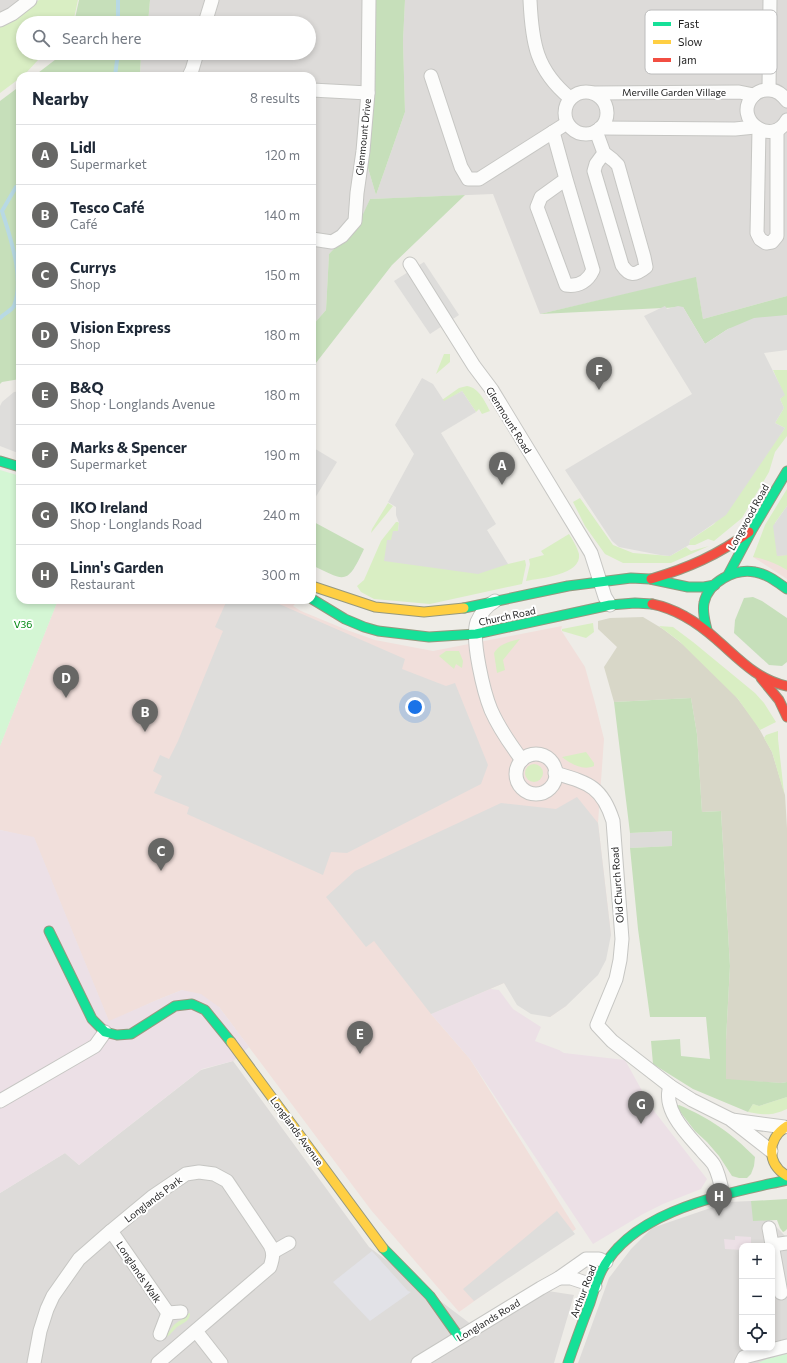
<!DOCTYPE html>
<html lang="en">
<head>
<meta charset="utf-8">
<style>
	:root { --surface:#fff; --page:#f6f6f7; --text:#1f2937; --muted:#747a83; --line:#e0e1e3; --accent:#676765 }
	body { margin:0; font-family:Commissioner,sans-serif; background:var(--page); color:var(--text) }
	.controls { position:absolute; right:12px; bottom:12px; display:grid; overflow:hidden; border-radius:8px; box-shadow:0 2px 6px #0003 }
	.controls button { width:36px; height:36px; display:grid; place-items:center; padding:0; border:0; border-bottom:1px solid var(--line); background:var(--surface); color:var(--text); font:20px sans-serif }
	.you { position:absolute; left:415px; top:707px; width:14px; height:14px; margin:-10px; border:3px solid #fff; border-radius:50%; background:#1a73e8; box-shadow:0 0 0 6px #1a73e833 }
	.badge { display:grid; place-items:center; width:26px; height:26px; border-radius:50%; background:var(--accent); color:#fff; font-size:13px; font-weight:700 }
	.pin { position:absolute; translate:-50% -33px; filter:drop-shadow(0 1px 2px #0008) }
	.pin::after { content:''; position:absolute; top:21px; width:14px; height:12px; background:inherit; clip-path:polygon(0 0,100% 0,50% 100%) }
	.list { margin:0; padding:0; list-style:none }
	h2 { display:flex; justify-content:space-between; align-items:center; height:52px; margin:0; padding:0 16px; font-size:17px }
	h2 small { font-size:13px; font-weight:400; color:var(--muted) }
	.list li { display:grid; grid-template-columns:26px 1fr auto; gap:12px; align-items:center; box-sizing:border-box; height:60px; padding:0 16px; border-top:1px solid var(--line) }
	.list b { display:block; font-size:15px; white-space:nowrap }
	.list p { margin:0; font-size:13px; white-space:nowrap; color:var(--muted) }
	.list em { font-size:13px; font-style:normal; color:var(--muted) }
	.icon { flex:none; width:22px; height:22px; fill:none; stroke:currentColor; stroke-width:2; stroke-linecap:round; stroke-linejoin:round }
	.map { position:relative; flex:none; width:787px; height:1363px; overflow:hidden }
	.search { position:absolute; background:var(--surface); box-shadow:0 2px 6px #0003; left:16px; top:16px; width:300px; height:44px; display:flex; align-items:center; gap:10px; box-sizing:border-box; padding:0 14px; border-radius:22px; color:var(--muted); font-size:15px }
	.panel { position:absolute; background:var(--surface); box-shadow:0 2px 6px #0003; left:16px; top:72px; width:300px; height:532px; border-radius:12px }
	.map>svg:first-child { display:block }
</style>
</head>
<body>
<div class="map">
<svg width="787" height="1363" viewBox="0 0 787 1363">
	<rect width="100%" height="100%" fill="#eeece7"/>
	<!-- residential -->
	<g fill="#dddbd9" fill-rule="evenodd">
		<path d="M0,0H37L30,10L0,26Z"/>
		<path d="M150,0H374L363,151L376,195L405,112L403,41L405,0H787V296L703,319L696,278L540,314L493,194L370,199L360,223L329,254L326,310L312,326V76H140L141,53H309V23H148Z"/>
		<path d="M672,831V846L630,848V833Z"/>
		<path d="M233,1061L369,1247L480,1331L548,1291L574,1295L554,1363H0V1193L65,1153L79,1165L201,1070Z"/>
		<path d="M751,1201L787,1238V1363H578L609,1278L631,1249L652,1228L728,1202ZM742,1246H772V1348H742Z"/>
	</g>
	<!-- commercial -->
	<g fill="#f1dfdb">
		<path d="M787,507V579L753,557Z"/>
		<path d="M58,600H289L295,604L293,606L301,611L347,630L375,640L433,651L562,626L561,630L585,667L595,703L604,739L598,823L611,935L566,1006L550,1017L524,1009L504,983L431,1014L470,1059L576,1229L459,1312L371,1210L219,1007L182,990L157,1000L109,1022L34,838L0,830V746Z"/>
	</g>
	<!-- industrial -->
	<g fill="#ece0e6">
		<path d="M0,830L34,837L109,1021L157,1000L182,990L201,994L219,1007L249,1047L233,1061L202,1069L79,1165L65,1153L0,1193Z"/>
		<path d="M490,989L499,990L513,1009L541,1027L535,1041L559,1050L564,1053L625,1060L651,1107L707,1179L701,1189L663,1204L643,1214L593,1244L470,1059L431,1014Z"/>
		<path d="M735,1236L751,1237V1246H742V1250L725,1249L724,1239L735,1240Z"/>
	</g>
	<!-- construction -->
	<path fill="#d8d7c8" d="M643,617L663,629L693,652L735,695L756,723L772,752L785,795L787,828V1082L781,1083L726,1080V1040L730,966L721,811L702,812L697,734L691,698L614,702L604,667L617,647L598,629V621L610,618Z"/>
	<!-- grass -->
	<g fill="#d9eec3">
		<path d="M39,0H78L73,23H23V53H47L38,60L25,74L20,76V78L0,93V25L26,10Z"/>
		<path d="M444,354H450V362L436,374Z"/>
		<path d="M773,370H787V436L775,452L769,472L742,518L714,541L708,539L695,545H689L690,540L714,524L785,428L775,423L784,408L780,399L784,395Z"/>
		<path d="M467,386C479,388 484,400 490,411L482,414L479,409L476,412L462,391L444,402L442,400L459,388Z"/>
		<path d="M787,489V506L775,523L777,556L787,555V570C776,563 765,559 753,557L765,525Z"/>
		<path d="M580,498L613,545L633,553L670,556L686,547L691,551L709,546L671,563H623L605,554L585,526L573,502Z"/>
		<path d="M388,503L393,506L371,533L372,529Z"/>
		<path d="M396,522H398L399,523L398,531L391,541L387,540L508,564L525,560L526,565L522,584L430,604L374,599L361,592L357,586L364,580L381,541Z"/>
		<path d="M569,534C573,540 577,547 579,554C582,575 540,578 526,581L530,564L529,559L544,555L541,551Z"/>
		<path d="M593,623L594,632L586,638L562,631V629Z"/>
		<path d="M659,626L673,627L693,642L755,693L764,703L776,722L760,730L738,699L679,641Z"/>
		<path d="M520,639L503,660L505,670L497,673L494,653C500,643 509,642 520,639Z"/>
		<path d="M446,651H459L463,661L462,668L456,664L454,669L439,656Z"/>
		<path d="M778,731V739L784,793L772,752L764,738L766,735Z"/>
		<path d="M586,752L594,763V766C583,771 571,764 562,757Z"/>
		<circle cx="534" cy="773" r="9"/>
		<path d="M787,1097V1109C772,1116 764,1115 748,1112L753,1104L759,1106Z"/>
		<path d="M190,1313C190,1323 180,1323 175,1329C171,1333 170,1335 165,1338L164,1336C171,1331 170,1329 175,1324C180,1320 183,1320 187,1314Z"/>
	</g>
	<!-- forest -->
	<g fill="#c6dfba">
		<path d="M79,0H150L148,23H74Z"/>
		<path d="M374,0H405L403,41L405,112L376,195L363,151Z"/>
		<path d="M64,53H141L140,76H34Z"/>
		<path d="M20,86V379L2,382L0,384V101Z"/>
		<path d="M465,195L392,265L312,368V326L326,310L329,254L359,223L370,199Z"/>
		<path d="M696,277L703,319L787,296V315L728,329L705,344L683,307L540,314Z"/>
		<path d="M312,521L364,549C347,585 346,582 312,565Z"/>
		<path d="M753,597L762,601L787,618V662L782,666L769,665L734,633L735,620L744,598Z"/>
		<path d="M691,698L697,734L702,812L721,811L730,966L726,1040V1079L781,1083L787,1082V1097L759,1106L753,1104L748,1112L693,1089L653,1064L651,1041L680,1039L681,1056L710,1059L706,1017H650L638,929L630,848L672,846V831L630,833L614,702Z"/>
		<path d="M679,1105C711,1119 730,1132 755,1157L754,1166L751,1174L747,1178H739L732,1176L719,1156L707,1142L695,1131L678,1109L677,1106Z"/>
		<path d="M787,1199V1229L785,1231L783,1232L780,1228L777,1220L753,1221L751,1201Z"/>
	</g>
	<!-- park -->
	<g fill="#d4f6d4">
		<path d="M0,470L20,476V600H58L0,746Z"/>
		<path d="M787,1354V1363H758L767,1359Z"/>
	</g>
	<!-- parking -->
	<g fill="#dedddb">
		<path d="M424,262L459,315L430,334L394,281Z"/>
		<path d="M665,306L667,309L678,306L683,307L705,344L728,329L754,318L787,315V350L764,353L785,395L780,399L784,408L775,423L785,428L726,515L690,540L689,545L670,556L660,555L619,547L612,541L565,470L692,394L644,316Z"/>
		<path d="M422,378L433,384L444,401L462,391L476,412L441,433L496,524L487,530L508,564L478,574L384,561L387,540H391L393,531H398L399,523L396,515V507L388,502L414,454L395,425Z"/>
		<path d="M20,391V446L18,453L0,446V406L2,402L14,392Z"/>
		<path d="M312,447L337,462L312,503Z"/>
		<path d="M787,506V555L777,556L773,526Z"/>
		<path d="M227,600H270L405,659L402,669L446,686L455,683L488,765L481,784L347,853L331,852L323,875L187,814L189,807L154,793L162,776L153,771L160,755L169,759L178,741L223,631L215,627Z"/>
		<path d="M577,797L598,823L611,935L606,960L598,975L566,1006L550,1017L531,1014L517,1005L504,983L431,1014L374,941L366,947L326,897L355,871L501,803L556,809Z"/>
		<path d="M557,1211L575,1234L474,1301L463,1289Z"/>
	</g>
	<!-- plaza -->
	<path fill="#e2e2e7" d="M372,1251L408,1291L411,1292L370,1321L333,1282Z"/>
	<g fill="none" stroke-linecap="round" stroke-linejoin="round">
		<!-- stream -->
		<g stroke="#b8d9e4" stroke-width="4">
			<path d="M118,0V23"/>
			<path d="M115,76L118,53"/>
			<path d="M0,318C4,314 12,310 14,306C25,278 10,237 2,211L16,187L20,185"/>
		</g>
		<defs>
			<g id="street">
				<path d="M530,0C532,43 536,70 570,98"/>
				<path d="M0,20L12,14L30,0"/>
				<path d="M205,23L212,0"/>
				<path d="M189,76L192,70L197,53"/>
				<path d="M431,76L461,167L468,179H479L567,123"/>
				<path d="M769,89L770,0"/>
				<path d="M312,90L368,93"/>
				<circle cx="586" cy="113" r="21"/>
				<path d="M593,93L739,92L754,95"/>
				<path d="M787,101C782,94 776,89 767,90C761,90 756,93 753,96C732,119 772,148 787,120"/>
				<path d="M600,128L735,129L755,127"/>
				<path d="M759,129L757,233L760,239L766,243L772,242L777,236V130"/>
				<path d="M596,131L604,153L613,160L618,165L644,257L646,267C635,276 629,276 622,265L594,171L596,164L604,153"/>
				<path d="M553,132L566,179L593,270C588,281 579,287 566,285L537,207L541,197L566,179"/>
				<path d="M312,239L332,242L342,236L355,221L357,193L363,151L368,93L369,0"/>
				<path d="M410,264L474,366L492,390L591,553L605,597L610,605"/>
				<path d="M495,601C486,606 481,613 477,622C471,640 484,693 491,710C499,728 510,744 522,760"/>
				<circle cx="536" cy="774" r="20"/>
				<path d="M555,773C588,783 602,786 613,821L622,939L620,960L616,979L597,1025L612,1041L670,1086L692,1100L730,1119L771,1151"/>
				<path d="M670,1086C662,1110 687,1134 702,1151C705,1155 711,1160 714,1165C719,1174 721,1185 723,1195"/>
				<path d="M0,1101L95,1046L105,1032"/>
				<path d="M732,1120L784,1127"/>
				<path d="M769,1228L781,1293"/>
				<path d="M111,1231L168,1313"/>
				<path d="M773,1245L787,1243"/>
				<path d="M273,1252L289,1243"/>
				<path d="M559,1278H571L595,1286"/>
				<path d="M196,1331L221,1363"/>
				<path d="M160,1334L168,1313L181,1312"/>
				<path d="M34,1363L40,1331L47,1309L53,1296L79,1259L111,1231L152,1197L186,1174L199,1172L214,1174L227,1181L270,1245C274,1253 273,1258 270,1267L158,1363"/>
				<path d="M418,1363L541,1288L559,1278L586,1259H599L606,1262"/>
				<path d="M741,1363L744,1357L787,1346"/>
			</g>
			<g id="fast">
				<path d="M0,461L20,467"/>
				<path d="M728,575L752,530L787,471"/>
				<path d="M312,599L345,619L364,627L378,631L429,637L476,634L610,605L635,603L652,604"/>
				<path d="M464,608L568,586L631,578L650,579L688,587H704L715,585"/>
				<path d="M707,630C705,621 702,612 704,603C708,582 735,568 755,572C767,574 777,582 787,589"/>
				<path d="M49,931L92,1019L105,1032L117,1035L131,1034L175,1006L192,1004L205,1010L231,1042"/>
				<path d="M383,1248L430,1296L459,1337"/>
				<path d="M568,1363C575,1343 582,1323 590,1303C593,1293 596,1283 600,1274C629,1210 726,1194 787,1180"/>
			</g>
			<g id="slow">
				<path d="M312,586L375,607L424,612L464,608"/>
				<path d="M231,1042L383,1248"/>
				<path d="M787,1126C767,1139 766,1163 787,1176"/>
			</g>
			<g id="jam">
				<path d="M651,579C688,568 718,555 749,532"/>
				<path d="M652,604C677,609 697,622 716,639C738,658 757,680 787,686"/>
				<path d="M761,678L779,700L787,717"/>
			</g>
		</defs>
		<!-- street casing -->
		<use href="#street" stroke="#c6c6c3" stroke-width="15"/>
		<!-- fast casing -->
		<use href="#fast" stroke="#96987e" stroke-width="11"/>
		<!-- slow casing -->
		<use href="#slow" stroke="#96987e" stroke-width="11"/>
		<!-- jam casing -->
		<use href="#jam" stroke="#96987e" stroke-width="11"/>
		<!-- street -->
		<use href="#street" stroke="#fcfcfb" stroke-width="13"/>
		<!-- fast -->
		<use href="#fast" stroke="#16e098" stroke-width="9"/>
		<!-- slow -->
		<use href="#slow" stroke="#ffcf43" stroke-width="9"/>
		<!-- jam -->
		<use href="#jam" stroke="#f24e42" stroke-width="9"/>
	</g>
	<g text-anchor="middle" stroke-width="4" stroke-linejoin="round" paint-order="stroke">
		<!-- street labels -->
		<g font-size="10" fill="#1f1f1f" stroke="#fff">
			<text x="674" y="96">Merville Garden Village</text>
			<text transform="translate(363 137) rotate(-84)" y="4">Glenmount Drive</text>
			<text transform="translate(509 420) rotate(58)" y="4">Glenmount Road</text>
			<text transform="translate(748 517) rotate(-61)" y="4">Longwood Road</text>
			<text transform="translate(507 616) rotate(-12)" y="4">Church Road</text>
			<text transform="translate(617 885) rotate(-94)" y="4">Old Church Road</text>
			<text transform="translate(297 1131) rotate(54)" y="4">Longlands Avenue</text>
			<text transform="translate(153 1199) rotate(-37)" y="4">Longlands Park</text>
			<text transform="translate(139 1272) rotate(56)" y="4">Longlands Walk</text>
			<text transform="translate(583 1291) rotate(-69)" y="4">Arthur Road</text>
			<text transform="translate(488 1320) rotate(-31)" y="4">Longlands Road</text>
		</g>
		<!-- park labels -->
		<g font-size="10" fill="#018911" stroke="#fff">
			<text x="23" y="628">V36</text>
		</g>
	</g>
	<!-- legend -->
	<rect x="645" y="10" width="132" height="64" rx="6" fill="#fff" stroke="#bcbcbc" stroke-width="1"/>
	<rect x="653" y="22" width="18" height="4" fill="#16e098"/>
	<rect x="653" y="40" width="18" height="4" fill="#ffcf43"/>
	<rect x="653" y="58" width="18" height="4" fill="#f24e42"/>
	<g font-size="11" fill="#1f1f1f">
		<text x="678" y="28">Fast</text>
		<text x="678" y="46">Slow</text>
		<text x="678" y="64">Jam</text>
	</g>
</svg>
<div class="controls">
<button>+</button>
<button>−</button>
<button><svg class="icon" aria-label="locate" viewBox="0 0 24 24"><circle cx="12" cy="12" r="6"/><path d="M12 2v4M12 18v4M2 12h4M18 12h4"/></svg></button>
</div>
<div class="you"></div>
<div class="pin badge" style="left:502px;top:485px">A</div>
<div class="pin badge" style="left:145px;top:732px">B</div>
<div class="pin badge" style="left:161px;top:871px">C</div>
<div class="pin badge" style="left:66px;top:698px">D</div>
<div class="pin badge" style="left:360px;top:1054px">E</div>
<div class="pin badge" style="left:599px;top:390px">F</div>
<div class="pin badge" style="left:641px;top:1124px">G</div>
<div class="pin badge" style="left:719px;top:1216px">H</div>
<div class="search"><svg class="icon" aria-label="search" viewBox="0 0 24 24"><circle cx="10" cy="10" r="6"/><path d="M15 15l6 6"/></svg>Search here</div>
<section class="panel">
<h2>Nearby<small>8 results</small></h2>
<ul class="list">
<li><span class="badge">A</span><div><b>Lidl</b><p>Supermarket</p></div><em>120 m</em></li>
<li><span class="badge">B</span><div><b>Tesco Café</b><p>Café</p></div><em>140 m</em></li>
<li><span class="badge">C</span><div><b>Currys</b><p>Shop</p></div><em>150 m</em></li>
<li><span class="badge">D</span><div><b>Vision Express</b><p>Shop</p></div><em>180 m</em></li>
<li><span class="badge">E</span><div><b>B&amp;Q</b><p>Shop · Longlands Avenue</p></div><em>180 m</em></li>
<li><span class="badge">F</span><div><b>Marks &amp; Spencer</b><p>Supermarket</p></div><em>190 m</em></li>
<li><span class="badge">G</span><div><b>IKO Ireland</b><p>Shop · Longlands Road</p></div><em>240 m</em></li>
<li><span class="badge">H</span><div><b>Linn's Garden</b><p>Restaurant</p></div><em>300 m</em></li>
</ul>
</section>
</div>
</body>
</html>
